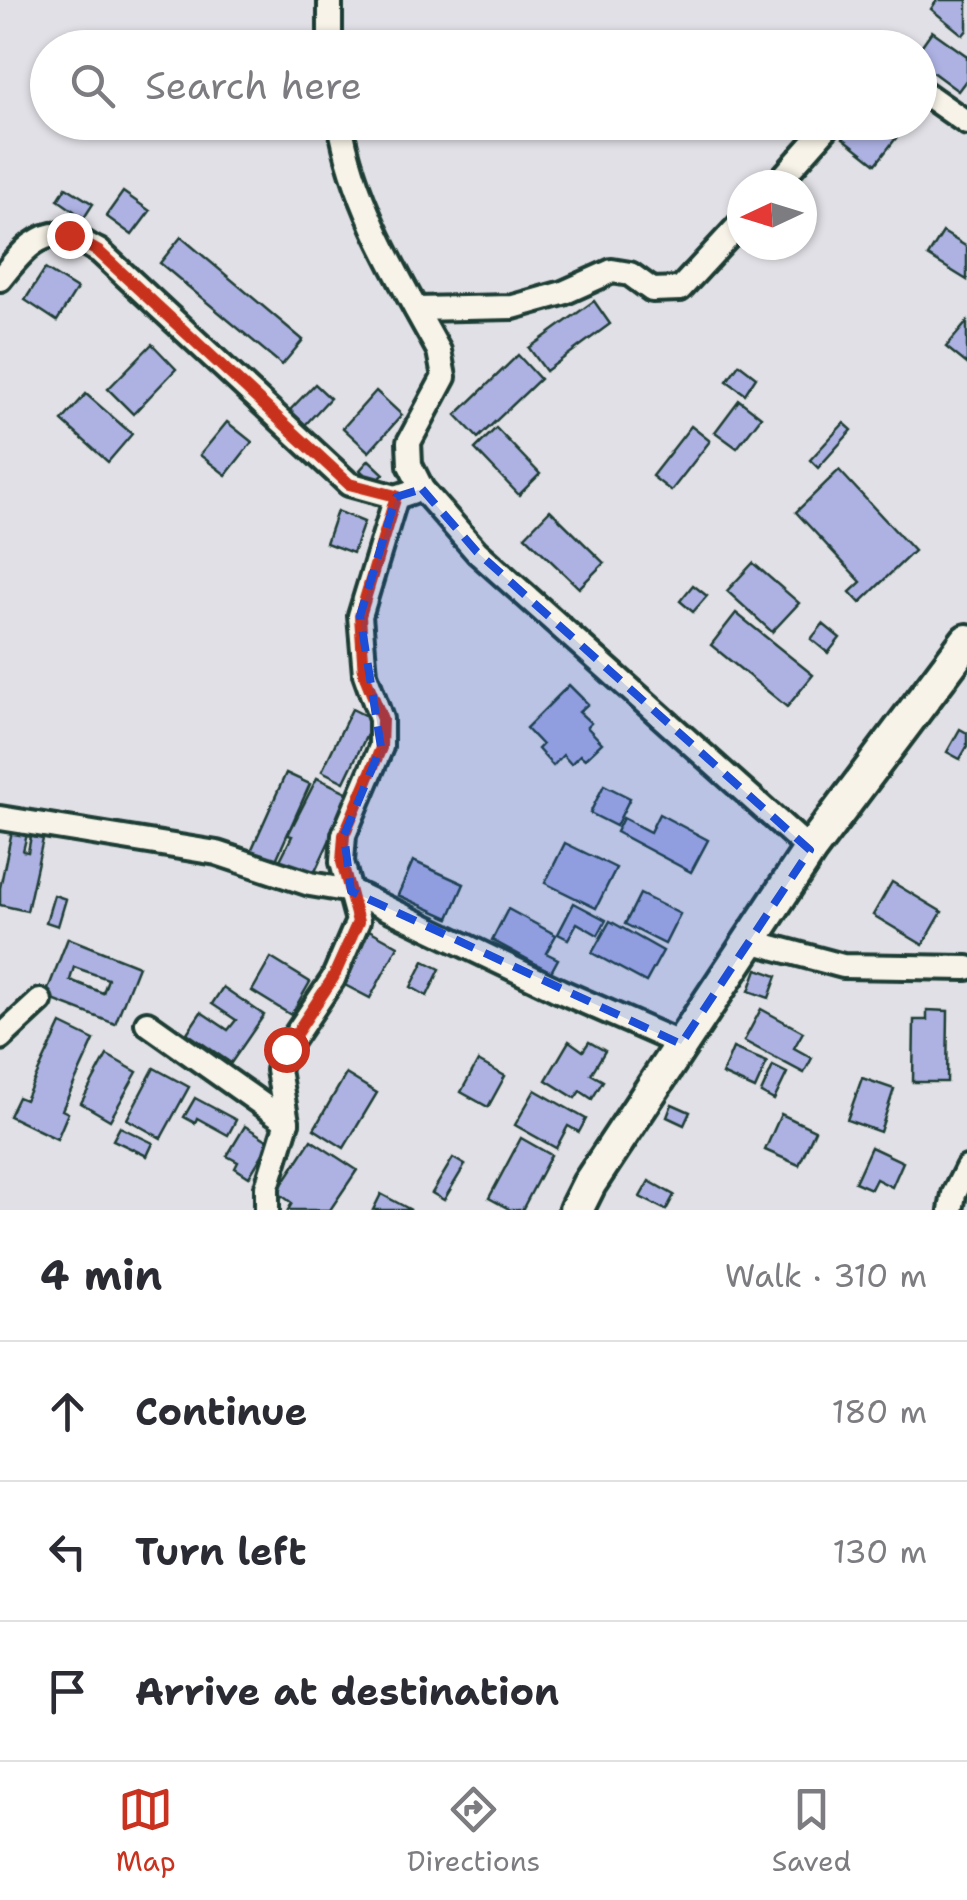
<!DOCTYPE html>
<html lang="en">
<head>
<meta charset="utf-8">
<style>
	:root { --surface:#fff; --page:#f2f2f3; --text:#2b2b33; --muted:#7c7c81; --line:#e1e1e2; --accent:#c8321e }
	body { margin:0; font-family:"Shantell Sans",sans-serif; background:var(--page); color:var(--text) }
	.compass { position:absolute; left:727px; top:170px; width:90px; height:90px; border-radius:50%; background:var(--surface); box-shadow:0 2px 8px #0004; rotate:266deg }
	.stop { position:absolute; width:30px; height:30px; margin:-22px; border:8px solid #c8321e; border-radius:50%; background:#fff }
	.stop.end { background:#c8321e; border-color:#fff; box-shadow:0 2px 10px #0008 }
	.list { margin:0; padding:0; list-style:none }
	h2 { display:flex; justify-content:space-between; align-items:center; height:130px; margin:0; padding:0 40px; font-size:42px }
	h2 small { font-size:32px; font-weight:400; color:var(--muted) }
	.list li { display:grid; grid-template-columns:65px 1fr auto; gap:30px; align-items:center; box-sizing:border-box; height:140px; padding:0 40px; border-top:2px solid var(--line) }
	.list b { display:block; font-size:38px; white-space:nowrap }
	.list em { font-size:32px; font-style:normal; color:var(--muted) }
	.icon { flex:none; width:55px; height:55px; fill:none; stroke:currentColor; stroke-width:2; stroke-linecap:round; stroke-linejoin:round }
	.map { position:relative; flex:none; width:967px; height:1210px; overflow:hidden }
	.search { position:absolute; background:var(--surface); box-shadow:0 2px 8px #0004; left:30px; right:30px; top:30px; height:110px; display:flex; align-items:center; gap:25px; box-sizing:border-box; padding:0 35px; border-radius:55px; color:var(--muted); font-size:38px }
	.sheet { height:550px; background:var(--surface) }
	nav { display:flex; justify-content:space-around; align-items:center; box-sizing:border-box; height:140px; border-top:2px solid var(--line); background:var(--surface); font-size:28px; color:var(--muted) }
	nav a { display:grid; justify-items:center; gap:5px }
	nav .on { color:var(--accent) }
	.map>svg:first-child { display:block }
</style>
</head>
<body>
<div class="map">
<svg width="967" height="1210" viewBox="0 0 967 1210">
	<rect width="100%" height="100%" fill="#e1e0e6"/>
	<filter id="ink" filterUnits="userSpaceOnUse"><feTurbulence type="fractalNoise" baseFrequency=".01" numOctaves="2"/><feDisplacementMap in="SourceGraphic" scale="20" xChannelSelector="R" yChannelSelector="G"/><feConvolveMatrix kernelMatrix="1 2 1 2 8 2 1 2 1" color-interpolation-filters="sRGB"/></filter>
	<g filter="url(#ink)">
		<!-- building -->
		<g fill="#adb2e3" stroke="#1f3d34" stroke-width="2.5" fill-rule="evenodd">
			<path d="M937,0H967V30L963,35L931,9Z"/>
			<path d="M932,31L967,56V79L958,91L920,63V48Z"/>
			<path d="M855,122H894L903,129L876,164L843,138Z"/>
			<path d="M66,187L93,204L84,218L58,200Z"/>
			<path d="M123,192L150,211L132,235L106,216Z"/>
			<path d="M943,232L967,247V280L928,256Z"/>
			<path d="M181,237L303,340L282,365L160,263Z"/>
			<path d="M45,269L77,289L57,321L25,300Z"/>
			<path d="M594,301L610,324L546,371L529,348Z"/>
			<path d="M967,322V364L946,347Z"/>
			<path d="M152,344L176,369L133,414L108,389Z"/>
			<path d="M518,355L540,379L478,438L456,415Z"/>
			<path d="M739,364L756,377L745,394L727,381Z"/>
			<path d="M315,384L330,398L305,425L290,410Z"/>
			<path d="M376,391L402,415L369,452L343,428Z"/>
			<path d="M86,394L132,434L108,462L62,421Z"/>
			<path d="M739,400L761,417L737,448L715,432Z"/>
			<path d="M227,422L252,442L226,475L200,455Z"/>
			<path d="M844,423L852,430L818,468L810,460Z"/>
			<path d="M691,426L710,441L671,491L652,476Z"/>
			<path d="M496,428L540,474L519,495L475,449Z"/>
			<path d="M369,460L384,474L374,484L360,470Z"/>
			<path d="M839,470L914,551L860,603L850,592L861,582L796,512Z"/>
			<path d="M550,510L604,563L579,588L525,536Z"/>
			<path d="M337,511L364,522L353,553L326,543Z"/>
			<path d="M753,563L799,603L772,632L727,591Z"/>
			<path d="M693,585L707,596L693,612L680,601Z"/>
			<path d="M736,613L813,675L787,707L711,645Z"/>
			<path d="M823,624L840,638L828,653L811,639Z"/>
			<path d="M569,685L588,704L579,712L591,723L587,727L602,743L585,759L580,755L571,764L563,755L553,766L538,749L542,745L526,728Z"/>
			<path d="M352,709L374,720L344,782L322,771Z"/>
			<path d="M960,729L967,733V747L960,759L947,752Z"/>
			<path d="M286,773L310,784L275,862L251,851Z"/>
			<path d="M317,778L351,794L312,878L279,862L292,836L288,835Z"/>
			<path d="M604,785L630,798L616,826L590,813Z"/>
			<path d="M659,814L708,840L691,872L616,832L623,818L650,832Z"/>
			<path d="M12,831L27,834L23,851L28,852L31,836L43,839L27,911L0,905V888Z"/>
			<path d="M565,843L616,868L596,908L545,883Z"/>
			<path d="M413,861L464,884L449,918L398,895Z"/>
			<path d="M892,882L942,912L923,945L873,915Z"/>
			<path d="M640,894L680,914L665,944L625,924Z"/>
			<path d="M54,895L66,899L58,926L46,922Z"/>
			<path d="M574,903L606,920L598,935L577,923L568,939L558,934Z"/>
			<path d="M508,909L556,935L546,953L558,959L551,972L492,940Z"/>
			<path d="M610,921L663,951L646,982L592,953Z"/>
			<path d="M369,930L398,946L370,998L341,983Z"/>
			<path d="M68,938L138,966L115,1024L45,997ZM74,967L108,979L103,993L70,980Z"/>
			<path d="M271,958L310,982L291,1015L252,991Z"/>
			<path d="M424,961L440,969L427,996L411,987Z"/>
			<path d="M757,969L777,976L769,998L749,991Z"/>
			<path d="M223,987L264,1015L231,1063L187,1033L201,1012L228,1030L236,1020L212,1004Z"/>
			<path d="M761,1009L803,1032L794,1048L812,1058L804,1073L744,1041Z"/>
			<path d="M927,1010L948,1011L947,1082H913L914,1020H927Z"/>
			<path d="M61,1024L94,1040L62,1110L68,1113L57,1139L9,1116L18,1097L25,1100Z"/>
			<path d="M569,1041L583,1051L589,1042L605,1051L591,1074L603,1081L592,1099L580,1091L575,1098L546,1080Z"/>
			<path d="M733,1048L767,1062L755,1089L722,1074Z"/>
			<path d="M107,1055L137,1072L110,1120L81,1103Z"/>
			<path d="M478,1061L505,1076L488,1107L461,1092Z"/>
			<path d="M773,1066L787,1073L774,1100L761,1093Z"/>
			<path d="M154,1068L189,1087L161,1138L127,1119Z"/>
			<path d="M346,1074L377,1093L344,1148L314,1129Z"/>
			<path d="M862,1078L894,1089L880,1132L847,1120Z"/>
			<path d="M535,1090L586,1119L579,1132L568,1126L556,1148L515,1125Z"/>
			<path d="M195,1098L236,1120L228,1135L197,1118L195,1123L184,1117Z"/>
			<path d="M672,1104L690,1112L684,1125L667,1117Z"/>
			<path d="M781,1114L815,1130L799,1165L765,1150Z"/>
			<path d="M245,1126L270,1142L249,1177L235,1168L238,1162L227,1156Z"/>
			<path d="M120,1127L153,1143L147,1156L113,1140Z"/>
			<path d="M521,1138L551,1155L522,1210H511L489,1198Z"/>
			<path d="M311,1140L357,1170L330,1210H288L292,1203L277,1192Z"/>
			<path d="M871,1147L903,1162L892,1187L876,1179L871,1189L855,1182Z"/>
			<path d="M453,1158L465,1165L444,1200L432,1193Z"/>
			<path d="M649,1181L674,1195L666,1210L640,1197Z"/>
			<path d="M381,1194L411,1210H373Z"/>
		</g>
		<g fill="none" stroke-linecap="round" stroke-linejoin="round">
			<defs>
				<g id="minor">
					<path d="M330,48V0"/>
					<path d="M920,90L967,123"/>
					<path d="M340,122C353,203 400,280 439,351L444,377L409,442L410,465L422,489L477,552L810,850"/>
					<path d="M776,185L832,122"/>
					<path d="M0,279C17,258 39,227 70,236C80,239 90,247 99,251L349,484L396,497L411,492"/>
					<path d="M416,309L513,307L563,293L612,271L630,274L652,290L680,289L742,222"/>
					<path d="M0,818L217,853L310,884L351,891L560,991L681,1044"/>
					<path d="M750,941L843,966L967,968"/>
					<path d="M147,1023L287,1122"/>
					<path d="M0,1038L40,1001"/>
					<path d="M267,1210V1187L287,1122L278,1070L286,1049L333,979L358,921L342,862L344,835L381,747V719L365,674L360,616L396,497"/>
					<path d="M951,1210L954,1194L967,1168"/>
				</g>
				<path id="secondary" d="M576,1210L589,1184L810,850L967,641"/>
			</defs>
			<!-- minor casing -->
			<use href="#minor" stroke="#1f3d34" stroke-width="30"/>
			<!-- secondary casing -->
			<use href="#secondary" stroke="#1f3d34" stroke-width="40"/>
			<!-- minor -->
			<use href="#minor" stroke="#f7f3e8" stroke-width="22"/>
			<!-- secondary -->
			<use href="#secondary" stroke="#f7f3e8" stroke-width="32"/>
		</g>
	</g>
	<g fill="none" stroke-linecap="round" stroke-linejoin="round" filter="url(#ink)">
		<!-- route -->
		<path stroke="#c8321e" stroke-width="12" d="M69,235L99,252L349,484L396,496L360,616L364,674L382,719L381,748L344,835L342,862L358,922L333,978L286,1049"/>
	</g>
	<!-- marked area -->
	<path fill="#1d4ed8" fill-opacity="0.2" stroke="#1d4ed8" stroke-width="8" stroke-dasharray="20 12" stroke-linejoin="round" d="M422,489L477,552L810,850L681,1044L351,891L344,835L381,747L360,616L396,497Z"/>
</svg>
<svg class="compass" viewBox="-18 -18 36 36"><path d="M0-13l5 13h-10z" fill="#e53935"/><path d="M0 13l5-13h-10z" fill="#7c7c81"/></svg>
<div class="stop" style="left:286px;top:1049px"></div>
<div class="stop end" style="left:69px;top:235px"></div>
<div class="search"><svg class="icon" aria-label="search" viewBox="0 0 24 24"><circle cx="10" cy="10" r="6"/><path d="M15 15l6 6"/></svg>Search here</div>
</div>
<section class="sheet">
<h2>4 min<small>Walk · 310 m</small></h2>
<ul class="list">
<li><svg class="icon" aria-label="ahead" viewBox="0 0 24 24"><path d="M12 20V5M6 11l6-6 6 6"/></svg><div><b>Continue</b></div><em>180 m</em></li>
<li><svg class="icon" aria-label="left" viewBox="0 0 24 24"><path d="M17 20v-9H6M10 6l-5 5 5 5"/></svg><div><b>Turn left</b></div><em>130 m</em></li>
<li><svg class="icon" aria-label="arrive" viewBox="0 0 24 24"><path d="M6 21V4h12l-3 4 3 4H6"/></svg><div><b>Arrive at destination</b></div></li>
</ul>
</section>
<nav>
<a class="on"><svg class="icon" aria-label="map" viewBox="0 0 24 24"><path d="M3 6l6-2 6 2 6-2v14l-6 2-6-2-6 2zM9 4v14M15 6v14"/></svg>Map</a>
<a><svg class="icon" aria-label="directions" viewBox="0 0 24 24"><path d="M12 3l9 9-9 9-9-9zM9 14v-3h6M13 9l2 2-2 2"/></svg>Directions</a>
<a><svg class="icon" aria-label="saved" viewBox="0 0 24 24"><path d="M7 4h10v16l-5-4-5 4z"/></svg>Saved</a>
</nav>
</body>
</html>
